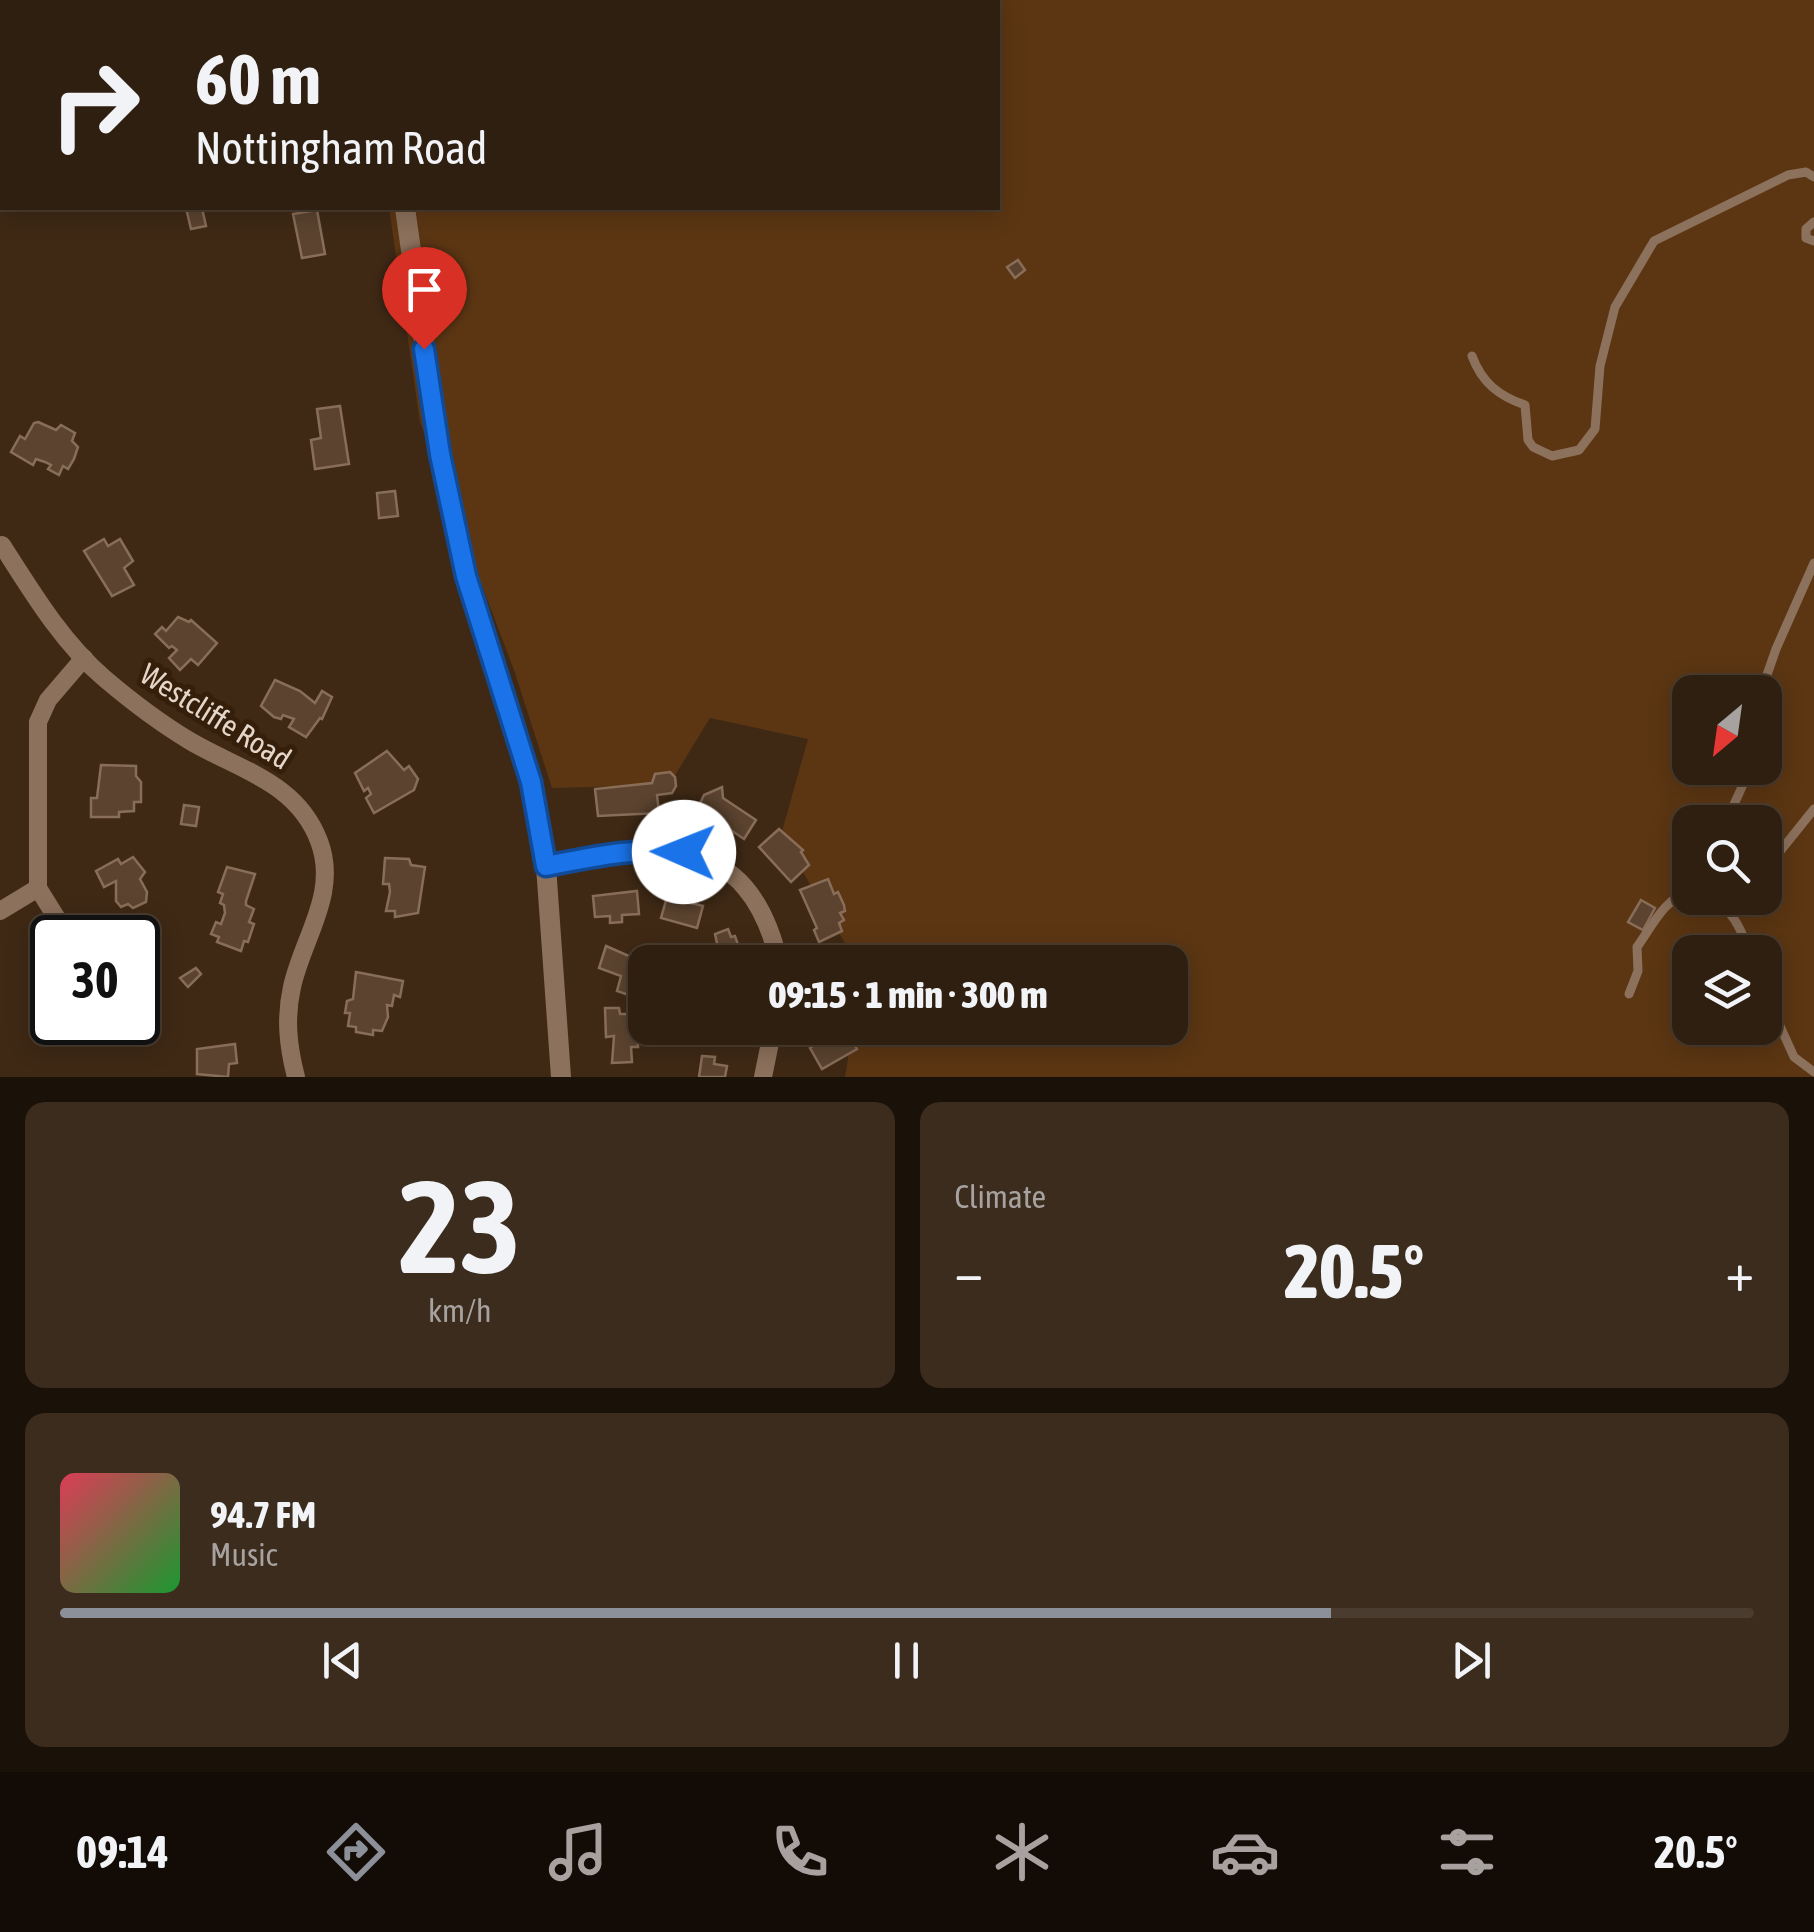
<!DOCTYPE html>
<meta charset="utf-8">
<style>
body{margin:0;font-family:"Asap Condensed",sans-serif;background:#3b2c1e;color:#f1f3f6;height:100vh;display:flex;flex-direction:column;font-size:38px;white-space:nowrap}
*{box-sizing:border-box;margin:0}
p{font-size:32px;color:#a7a29f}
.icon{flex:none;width:55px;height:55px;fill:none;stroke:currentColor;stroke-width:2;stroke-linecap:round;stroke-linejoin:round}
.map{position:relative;height:1077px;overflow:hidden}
.details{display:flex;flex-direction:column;gap:25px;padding:25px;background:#1a1109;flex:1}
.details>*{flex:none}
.guide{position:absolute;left:0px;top:0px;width:1000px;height:210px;box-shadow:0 5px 25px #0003,0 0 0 2px #4a3d30;background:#2f1f10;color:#f1f3f6;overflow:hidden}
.needle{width:65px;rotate:209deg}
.tools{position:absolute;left:1672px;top:675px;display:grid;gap:20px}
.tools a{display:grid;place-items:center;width:110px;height:110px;border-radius:20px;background:#2f1f10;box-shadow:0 5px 25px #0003,0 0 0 2px #4a3d30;font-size:50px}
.speed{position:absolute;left:30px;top:915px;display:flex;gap:20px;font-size:50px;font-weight:700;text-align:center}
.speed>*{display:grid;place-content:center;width:130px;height:130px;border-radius:50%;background:#2f1f10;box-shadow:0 5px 25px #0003,0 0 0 2px #4a3d30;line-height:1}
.speed .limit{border:5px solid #111;border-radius:15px;background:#fff;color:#111}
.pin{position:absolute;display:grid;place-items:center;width:85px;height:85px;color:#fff;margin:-102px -42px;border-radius:50% 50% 50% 0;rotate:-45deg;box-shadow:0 0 10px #0007}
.pin .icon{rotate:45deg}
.me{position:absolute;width:110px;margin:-55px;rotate:271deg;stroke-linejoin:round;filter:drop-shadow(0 0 8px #0008)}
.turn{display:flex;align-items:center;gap:35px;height:210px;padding:0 30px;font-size:45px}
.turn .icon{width:130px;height:130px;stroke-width:2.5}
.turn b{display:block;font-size:70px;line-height:85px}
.big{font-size:75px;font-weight:800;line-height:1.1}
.details .widget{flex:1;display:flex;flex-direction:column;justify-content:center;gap:15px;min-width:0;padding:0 35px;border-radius:20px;background:#3b2c1e}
.details .dial{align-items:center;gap:0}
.dial b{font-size:130px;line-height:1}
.song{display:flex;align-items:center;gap:30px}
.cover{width:120px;height:120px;border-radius:15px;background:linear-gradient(135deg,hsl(350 70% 55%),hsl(130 70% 35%))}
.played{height:10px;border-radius:5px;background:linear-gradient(90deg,#8c9099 75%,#4a3d30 75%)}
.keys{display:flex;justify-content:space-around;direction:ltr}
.heat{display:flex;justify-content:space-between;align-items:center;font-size:55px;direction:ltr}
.details .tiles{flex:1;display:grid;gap:25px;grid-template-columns:1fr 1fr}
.widget:last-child{grid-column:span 2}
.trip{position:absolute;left:628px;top:945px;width:560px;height:100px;border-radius:20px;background:#2f1f10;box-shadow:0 5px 25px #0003,0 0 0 2px #4a3d30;font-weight:800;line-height:100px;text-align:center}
.tab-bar{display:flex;height:160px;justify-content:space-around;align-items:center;background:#130c06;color:#a7a29f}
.tab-bar .icon{width:70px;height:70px}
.tab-bar .active{color:#8c9099}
.tab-bar b{font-size:45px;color:#f1f3f6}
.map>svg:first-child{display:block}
.green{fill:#5c3613;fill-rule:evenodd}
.building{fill:#5b432f;stroke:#886d58;stroke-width:2.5}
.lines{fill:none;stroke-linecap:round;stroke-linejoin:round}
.service{stroke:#8c715c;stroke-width:9}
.minor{stroke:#8c715c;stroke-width:18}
.tertiary{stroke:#8c715c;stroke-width:20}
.route-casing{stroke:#114b97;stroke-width:25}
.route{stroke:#1a73e8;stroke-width:18}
.labels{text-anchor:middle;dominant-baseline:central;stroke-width:10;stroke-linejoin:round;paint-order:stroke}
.street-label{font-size:30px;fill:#e5d6ca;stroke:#351f0b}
</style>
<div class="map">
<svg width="1814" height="1077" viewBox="0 0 1814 1077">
<rect width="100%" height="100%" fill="#3f2915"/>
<path class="green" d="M360,0H1814V1077H845L853,1028H1170V962H856L781,835L808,739L710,718L669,785L552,788L514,670L420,422L389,208H998V2ZM1690,692H1765V768H1690ZM1690,822H1765V898H1690ZM1690,952H1765V1028H1690Z"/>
<g class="building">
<polygon points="186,208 202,208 206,226 191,229"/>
<polygon points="317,210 325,254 302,258 293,214"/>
<polygon points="1018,260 1025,270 1015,278 1007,267"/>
<polygon points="340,406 349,464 315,469 311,440 321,438 317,409"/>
<polygon points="38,422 56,430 61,425 75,433 72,441 78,447 74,459 68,469 63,466 59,475 48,469 51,465 45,462 36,459 33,465 11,452 20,436 25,439 34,423"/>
<polygon points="395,491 398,516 379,518 377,493"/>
<polygon points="104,539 108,546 120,539 133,561 124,568 134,585 112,596 84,551"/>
<polygon points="178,617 189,622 191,620 217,643 198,665 191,659 180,670 169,658 177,650 172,646 169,648 155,634 162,627 166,631"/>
<polygon points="275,680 300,691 315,703 322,691 332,697 322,719 320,718 306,737 289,727 294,719 283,715 281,719 274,717 261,706"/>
<polygon points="387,751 404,770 409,766 418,779 414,790 374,813 366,798 371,794 368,788 364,791 355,773"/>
<polygon points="101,765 136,766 136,776 141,782 141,802 134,802 134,811 119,812 119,817 91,817 91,798 97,798"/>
<polygon points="670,772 675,777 676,786 672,793 657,795 659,813 598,816 595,789 652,783 655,774"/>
<polygon points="722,787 723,798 756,820 744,839 716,820 696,812 704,795"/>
<polygon points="184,805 199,807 196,826 181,824"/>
<polygon points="779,829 803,850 801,852 809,865 791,882 759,847"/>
<polygon points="133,857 145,872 140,879 147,892 146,902 133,908 128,904 121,907 116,901 116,881 104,887 96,871 118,859 121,864"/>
<polygon points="385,858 409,859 411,865 425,867 418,913 395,917 395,911 386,911 390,892 389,884 383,884"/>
<polygon points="227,867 255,874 246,901 246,905 254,909 249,922 254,924 248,942 244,941 241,951 217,942 219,937 211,934 216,922 221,924 225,913 224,905 220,903 223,894 218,892"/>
<polygon points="828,879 834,894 838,892 844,905 845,911 840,913 844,920 839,923 842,931 819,942 814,930 817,928 800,890"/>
<polygon points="637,891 639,914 622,915 622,922 610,923 610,916 595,917 593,896"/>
<polygon points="667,897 703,906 697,928 661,918"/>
<polygon points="1641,900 1655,908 1643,930 1628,922"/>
<polygon points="728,929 731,937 735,936 744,962 721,962 715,934"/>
<polygon points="606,946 645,963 645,985 640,999 617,991 621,976 599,968"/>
<polygon points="840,951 855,952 856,962 825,962 825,959 840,959"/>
<polygon points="196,968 201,974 188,987 180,978"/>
<polygon points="356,972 403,981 400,997 394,995 392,1006 387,1005 388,1017 382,1031 373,1030 373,1035 356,1032 356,1027 348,1026 350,1013 345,1013 347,1001 353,999"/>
<polygon points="605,1008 619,1008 620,1014 636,1014 638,1047 631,1047 632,1062 612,1063 614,1036 606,1037"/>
<polygon points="703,1028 738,1028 735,1042 702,1034"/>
<polygon points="815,1028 845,1028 857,1049 822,1069 810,1048 821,1039"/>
<polygon points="235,1044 237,1063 229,1064 228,1077 197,1074 197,1049"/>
<polygon points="702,1056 715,1057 714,1064 727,1066 725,1077 699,1077"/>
</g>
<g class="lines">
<g class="service">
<polyline points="1814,222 1806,229 1806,238 1814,241"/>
<path d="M1472,356C1482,383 1499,396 1525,405L1528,440L1533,447L1552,456L1579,450L1595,429L1600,366L1615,307L1654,241L1788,175L1806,172L1814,177"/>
<polyline points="1761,692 1776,649 1814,563"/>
<polyline points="1726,822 1746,778 1748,768"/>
<polyline points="1765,870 1814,809"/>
<path d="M1711,898C1734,911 1740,928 1750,952"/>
<polyline points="1765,993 1794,1057 1814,1072"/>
<path d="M1629,994L1638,971L1637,947C1651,928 1665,897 1690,892"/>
</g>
<g class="minor">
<path d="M2,545C32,592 62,642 104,678C131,701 160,723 190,741C239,770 297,782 319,841C339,893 303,937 292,987C285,1018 288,1046 296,1077"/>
<path d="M546,866C654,845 747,826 779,962"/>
<polyline points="38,888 38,722 48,700 84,658"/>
<polyline points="0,911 38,888 56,917 58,938"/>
<polyline points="763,1077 773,1028"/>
</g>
<g class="tertiary">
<polyline points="377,0 377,2"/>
<polyline points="405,208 440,454 467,576 531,782 546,866 561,1077"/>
</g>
</g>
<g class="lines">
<defs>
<path id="route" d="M424,349L440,454L466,576L531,782L546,866C592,857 637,847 684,852"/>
</defs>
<use href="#route" class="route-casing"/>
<use href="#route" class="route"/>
</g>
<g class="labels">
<g class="street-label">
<text transform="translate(216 716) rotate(32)">Westcliffe Road</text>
</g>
</g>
</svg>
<div class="tools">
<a><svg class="needle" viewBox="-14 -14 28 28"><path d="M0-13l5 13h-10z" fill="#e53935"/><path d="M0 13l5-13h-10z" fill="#a7a29f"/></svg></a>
<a><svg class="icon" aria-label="search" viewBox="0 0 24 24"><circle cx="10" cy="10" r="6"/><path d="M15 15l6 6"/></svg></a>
<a><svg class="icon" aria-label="layers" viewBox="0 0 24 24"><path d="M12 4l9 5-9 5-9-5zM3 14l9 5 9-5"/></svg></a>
</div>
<div class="speed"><div class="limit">30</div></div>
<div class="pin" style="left:424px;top:349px;background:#d93025"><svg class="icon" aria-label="arrive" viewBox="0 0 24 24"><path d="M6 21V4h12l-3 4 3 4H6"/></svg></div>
<svg class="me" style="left:684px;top:852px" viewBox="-20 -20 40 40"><circle r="19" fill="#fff"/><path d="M0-13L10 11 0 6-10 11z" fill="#1a73e8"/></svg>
<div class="trip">09:15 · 1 min · 300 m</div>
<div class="guide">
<div class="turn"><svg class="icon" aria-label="right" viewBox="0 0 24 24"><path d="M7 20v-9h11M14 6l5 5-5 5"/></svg><div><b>60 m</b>Nottingham Road</div></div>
</div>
</div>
<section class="details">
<div class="tiles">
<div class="widget dial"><b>23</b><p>km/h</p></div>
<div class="widget"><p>Climate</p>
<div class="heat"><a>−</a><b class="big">20.5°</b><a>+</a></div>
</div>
<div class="widget">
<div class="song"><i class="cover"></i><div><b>94.7 FM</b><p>Music</p></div></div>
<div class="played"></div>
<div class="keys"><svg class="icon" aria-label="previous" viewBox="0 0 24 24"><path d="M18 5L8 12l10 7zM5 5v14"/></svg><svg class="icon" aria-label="pause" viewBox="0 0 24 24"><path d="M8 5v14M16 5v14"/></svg><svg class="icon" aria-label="next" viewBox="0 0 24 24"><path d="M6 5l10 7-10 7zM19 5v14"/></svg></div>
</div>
</div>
</section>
<nav class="tab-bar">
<b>09:14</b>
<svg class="icon active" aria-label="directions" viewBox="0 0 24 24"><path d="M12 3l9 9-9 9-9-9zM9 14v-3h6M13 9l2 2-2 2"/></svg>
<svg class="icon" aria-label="music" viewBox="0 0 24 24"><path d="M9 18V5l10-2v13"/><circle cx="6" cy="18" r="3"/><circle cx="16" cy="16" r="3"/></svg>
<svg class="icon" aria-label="phone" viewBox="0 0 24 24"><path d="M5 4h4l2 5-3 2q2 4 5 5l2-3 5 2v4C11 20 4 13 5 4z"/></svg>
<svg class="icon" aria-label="climate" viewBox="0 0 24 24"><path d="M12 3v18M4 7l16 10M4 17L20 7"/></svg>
<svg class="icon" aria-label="car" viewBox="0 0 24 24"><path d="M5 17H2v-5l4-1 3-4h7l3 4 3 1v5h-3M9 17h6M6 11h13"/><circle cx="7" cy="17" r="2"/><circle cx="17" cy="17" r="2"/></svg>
<svg class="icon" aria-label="filters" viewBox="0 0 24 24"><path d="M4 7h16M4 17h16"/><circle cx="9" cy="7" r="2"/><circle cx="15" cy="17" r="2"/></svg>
<b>20.5°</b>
</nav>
